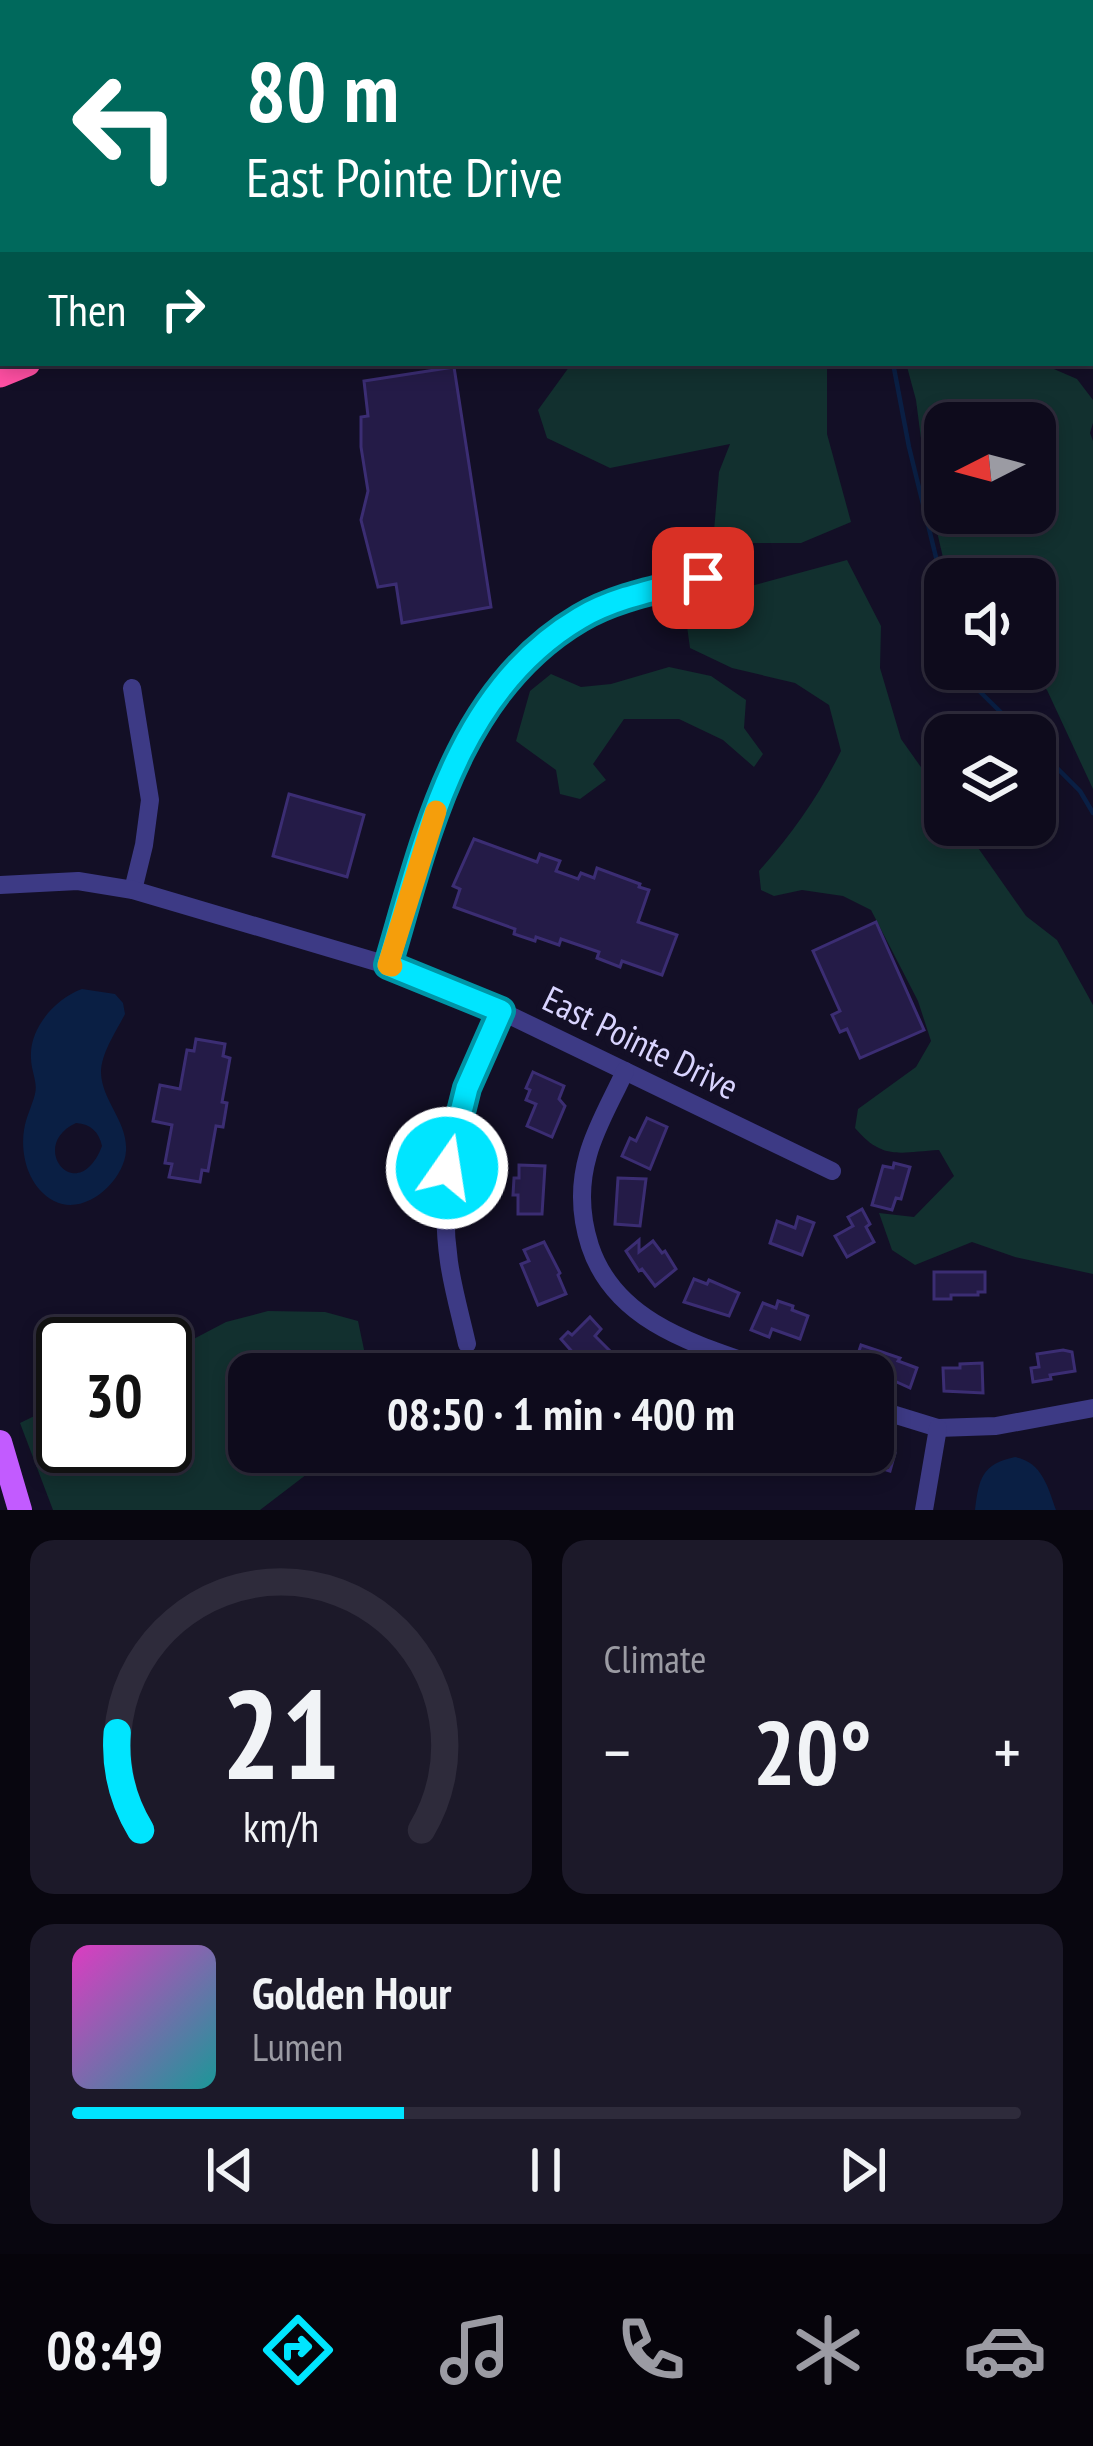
<!DOCTYPE html>
<meta charset="utf-8">
<style>
body{margin:0;font-family:"PT Sans Narrow",sans-serif;background:#1c1929;color:#f1f3f6;height:100vh;display:flex;flex-direction:column;font-size:45px;white-space:nowrap}
*{box-sizing:border-box;margin:0}
p{font-size:39px;color:#9b9ba3}
.icon{flex:none;width:66px;height:66px;fill:none;stroke:currentColor;stroke-width:2;stroke-linecap:round;stroke-linejoin:round}
.map{position:relative;height:1510px;overflow:hidden}
.side{display:flex;flex-direction:column;gap:30px;padding:30px;background:#08060f;flex:1}
.side>*{flex:none}
.banner{position:absolute;left:0px;top:0px;width:1095px;height:366px;box-shadow:0 6px 18px #0003,0 0 0 3px #2e2b3b;background:#00695c;color:#fff;overflow:hidden}
.needle{width:78px;rotate:264deg}
.tools{position:absolute;left:924px;top:402px;display:grid;gap:24px}
.tools a{display:grid;place-items:center;width:132px;height:132px;border-radius:24px;background:#0e0b1c;box-shadow:0 6px 18px #0003,0 0 0 3px #2e2b3b;font-size:60px}
.speed{position:absolute;left:36px;top:1317px;display:flex;gap:24px;font-size:60px;font-weight:700;text-align:center}
.speed>*{display:grid;place-content:center;width:156px;height:156px;border-radius:50%;background:#0e0b1c;box-shadow:0 6px 18px #0003,0 0 0 3px #2e2b3b;line-height:1}
.speed .limit{border:6px solid #111;border-radius:18px;background:#fff;color:#111}
.pin{position:absolute;display:grid;place-items:center;width:102px;height:102px;color:#fff;margin:-51px;border-radius:24px;box-shadow:0 6px 18px #0006}
.me{position:absolute;width:132px;margin:-66px;rotate:13deg;stroke-linejoin:round;filter:drop-shadow(0 0 9px #0008)}
.turn{display:flex;align-items:center;gap:42px;height:252px;padding:0 48px;font-size:54px}
.turn .icon{width:156px;height:156px;stroke-width:2.5}
.turn b{display:block;font-size:84px;line-height:102px}
.then{display:flex;align-items:center;height:114px;padding:0 48px;background:#0003;gap:24px;font-size:45px}
.big{font-size:90px;font-weight:600;line-height:1.1}
.side .widget{flex:1;display:flex;flex-direction:column;justify-content:center;gap:18px;min-width:0;padding:0 42px;border-radius:24px;background:#1c1929}
.side .dial{align-items:center;gap:0}
.dial svg{height:312px;overflow:visible;fill:none;stroke:#2e2b3b;stroke-width:7;stroke-linecap:round;text-anchor:middle}
.dial text{fill:#f1f3f6;stroke:none}
.song{display:flex;align-items:center;gap:36px}
.cover{width:144px;height:144px;border-radius:18px;background:linear-gradient(135deg,hsl(310 70% 55%),hsl(180 70% 35%))}
.played{height:12px;border-radius:6px;background:linear-gradient(90deg,#00e5ff 35%,#2e2b3b 35%)}
.keys{display:flex;justify-content:space-around;direction:ltr}
.heat{display:flex;justify-content:space-between;align-items:center;font-size:66px;direction:ltr}
.side .tiles{flex:1;display:grid;gap:30px;grid-template-columns:1fr 1fr}
.widget:last-child{grid-column:span 2}
.trip{position:absolute;left:228px;top:1353px;width:666px;height:120px;border-radius:24px;background:#0e0b1c;box-shadow:0 6px 18px #0003,0 0 0 3px #2e2b3b;font-weight:600;line-height:120px;text-align:center}
.tab-bar{display:flex;height:192px;justify-content:space-around;align-items:center;background:#06040b;color:#9b9ba3}
.tab-bar .icon{width:84px;height:84px}
.tab-bar .current{color:#00e5ff}
.tab-bar b{font-size:54px;color:#f1f3f6}
.map>svg:first-child{display:block}
.green{fill:#12302f;fill-rule:evenodd}
.water{fill:#0a1f44;fill-rule:evenodd}
.lines{fill:none;stroke-linecap:round;stroke-linejoin:round}
.stream{stroke:#0a1f44;stroke-width:4.5}
.building{fill:#241b47;stroke:#3b2d73;stroke-width:3}
.minor{stroke:#3d3a85;stroke-width:18}
.major{stroke:#c25bff;stroke-width:24}
.highway{stroke:#ff4fa3;stroke-width:27}
.route-casing{stroke:#0095a6;stroke-width:30}
.route{stroke:#00e5ff;stroke-width:21}
.slow{stroke:#f59e0b;stroke-width:21}
.labels{text-anchor:middle;dominant-baseline:central;stroke-width:12;stroke-linejoin:round;paint-order:stroke}
.street-label{font-size:36px;fill:#d9d4ff;stroke:#130f26}
</style>
<div class="map">
<svg width="1093" height="1510" viewBox="0 0 1093 1510">
<rect width="100%" height="100%" fill="#130f26"/>
<g class="green">
<polygon points="399,0 689,0 697,3 409,3"/>
<polygon points="572,363 827,363 827,434 851,522 801,543 713,543 719,472 730,444 610,468 547,438 538,410"/>
<path d="M906,363H1040L1077,379L1093,400V423L1090,433L1093,441V789L1047,690L1023,669H1035V579H948L928,493L916,400ZM1035,423V513H945V423Z"/>
<path d="M847,560L881,626L880,668L901,739L945,801V825H962L1026,916L1057,940L1093,1005V1274L1015,1257L972,1242L915,1265L892,1250L879,1213L914,1217L954,1176L939,1150C900,1152 883,1161 855,1128L858,1109L916,1067L931,1041L918,1001L871,910L843,896L802,890L774,896L761,890L759,871C792,834 819,796 841,751L829,705L795,683L732,668L690,648L686,619L725,593Z"/>
<polygon points="669,667 711,676 746,700 744,728 763,754 754,767 723,740 679,719 624,719 593,764 606,780 580,799 560,794 556,770 516,741 530,691 551,674 581,687 611,684"/>
<polygon points="268,1311 325,1312 358,1321 367,1364 379,1369 381,1374 249,1374 249,1452 372,1452 369,1459 328,1458 260,1510 53,1510 20,1423 63,1402 63,1446 165,1446 165,1354 226,1322"/>
</g>
<g class="water">
<path d="M82,989L115,994L123,1003L125,1014C116,1032 101,1053 101,1073C102,1101 128,1122 126,1151C124,1181 85,1217 54,1201C29,1188 20,1156 24,1130C26,1117 32,1106 35,1094C38,1082 31,1071 31,1058C29,1028 56,998 82,989ZM76,1123C91,1124 99,1132 102,1146C78,1209 26,1146 76,1123Z"/>
<path d="M1015,1457C1042,1462 1048,1487 1056,1510H975C979,1478 982,1464 1015,1457Z"/>
</g>
<g class="lines">
<g class="stream">
<polyline points="804,0 810,3"/>
<polyline points="893,363 909,447 945,594"/>
<polyline points="964,669 966,678 1024,735"/>
<polyline points="1035,746 1080,791 1093,813"/>
</g>
</g>
<g class="building">
<polygon points="454,367 491,607 402,623 396,584 378,587 361,520 368,491 361,447 361,417 368,416 364,381"/>
<polygon points="289,794 364,815 347,877 273,856"/>
<polygon points="474,839 537,862 540,854 560,861 556,871 578,879 581,873 594,878 597,868 640,884 639,887 649,890 638,922 677,935 662,975 622,961 620,967 597,958 599,952 561,939 559,945 536,937 535,941 514,934 515,929 454,907 460,889 453,886"/>
<polygon points="876,922 924,1030 860,1058 847,1029 840,1032 832,1015 840,1011 813,951"/>
<polygon points="196,1039 225,1044 223,1056 230,1058 222,1102 227,1103 223,1127 216,1126 208,1171 202,1170 200,1182 169,1177 172,1164 165,1163 172,1125 153,1121 160,1085 180,1089 187,1050 194,1051"/>
<polygon points="533,1072 564,1086 559,1099 565,1106 552,1137 527,1126 536,1104 526,1100 530,1090 526,1088"/>
<polygon points="647,1118 667,1127 650,1169 622,1156 630,1138 636,1141"/>
<polygon points="894,1163 910,1167 901,1199 896,1198 892,1210 872,1205 883,1166 893,1168"/>
<polygon points="519,1165 545,1166 542,1214 518,1214 518,1195 513,1195 514,1178 519,1178"/>
<polygon points="618,1178 646,1179 640,1226 615,1224"/>
<polygon points="862,1209 870,1224 866,1227 874,1242 847,1257 835,1236 853,1226 848,1217"/>
<polygon points="798,1217 814,1223 802,1255 770,1243 777,1221 795,1228"/>
<polygon points="639,1240 639,1252 653,1241 662,1253 665,1251 676,1269 655,1286 642,1269 639,1271 626,1251"/>
<polygon points="544,1242 560,1273 558,1275 566,1294 538,1305 521,1264 529,1261 524,1250"/>
<polygon points="934,1272 985,1272 985,1292 978,1292 978,1295 951,1295 951,1299 934,1299"/>
<polygon points="694,1279 707,1284 709,1280 739,1293 729,1316 684,1302"/>
<polygon points="778,1301 793,1306 792,1310 808,1316 800,1339 772,1329 769,1337 751,1330 763,1303 776,1308"/>
<polygon points="590,1317 601,1329 595,1336 611,1352 590,1372 561,1339 568,1332 572,1335"/>
<polygon points="861,1345 900,1358 898,1361 917,1368 910,1388 855,1363"/>
<polygon points="1063,1350 1072,1352 1075,1371 1050,1375 1051,1379 1033,1382 1031,1368 1039,1367 1037,1354"/>
<polygon points="982,1363 983,1393 944,1391 943,1368 960,1368 960,1364"/>
<polygon points="873,1447 895,1453 890,1471 877,1467 876,1472 865,1469 861,1462 838,1455 838,1452 873,1452"/>
</g>
<g class="lines">
<g class="minor">
<polyline points="132,688 150,800 144,845 133,890"/>
<polyline points="0,885 78,881 133,890 387,965 501,1011 832,1171"/>
<path d="M387,965C427,836 455,692 580,618C617,596 662,589 703,578"/>
<path d="M625,1071C613,1098 596,1126 588,1155C579,1186 580,1215 590,1246C617,1328 707,1347 781,1374"/>
<path d="M467,1344C461,1317 453,1290 449,1262C435,1165 463,1097 501,1011"/>
<polyline points="873,1408 938,1428 996,1426 1093,1408"/>
<polyline points="924,1510 938,1428"/>
</g>
<polyline class="major" points="0,1442 20,1510"/>
<g class="highway">
<polyline points="1092,62 1093,62"/>
<polyline points="1092,119 1093,119"/>
<polyline points="0,125 3,126"/>
<polyline points="0,236 3,235"/>
<polyline points="0,290 3,289"/>
<polyline points="0,374 27,363"/>
</g>
</g>
<g class="lines">
<defs>
<path id="route" d="M447,1168L467,1088L501,1011L388,965C426,837 456,691 580,618C617,596 662,589 703,578"/>
</defs>
<use href="#route" class="route-casing"/>
<use href="#route" class="route"/>
<polyline class="slow" points="392,966 388,965 436,811"/>
</g>
<g class="labels">
<g class="street-label">
<text transform="translate(641 1042) rotate(26)">East Pointe Drive</text>
</g>
</g>
</svg>
<div class="tools">
<a><svg class="needle" viewBox="-14 -14 28 28"><path d="M0-13l5 13h-10z" fill="#e53935"/><path d="M0 13l5-13h-10z" fill="#9b9ba3"/></svg></a>
<a><svg class="icon" aria-label="sound" viewBox="0 0 24 24"><path d="M4 9h4l5-4v14l-5-4H4zM17 9q2 3 0 6"/></svg></a>
<a><svg class="icon" aria-label="layers" viewBox="0 0 24 24"><path d="M12 4l9 5-9 5-9-5zM3 14l9 5 9-5"/></svg></a>
</div>
<div class="speed"><div class="limit">30</div></div>
<div class="pin" style="left:703px;top:578px;background:#d93025"><svg class="icon" aria-label="arrive" viewBox="0 0 24 24"><path d="M6 21V4h12l-3 4 3 4H6"/></svg></div>
<svg class="me" style="left:447px;top:1168px" viewBox="-20 -20 40 40"><circle r="17" fill="#00e5ff" stroke="#fff" stroke-width="3"/><path d="M0-11L8 9 0 5-8 9z" fill="#fff"/></svg>
<div class="trip">08:50 · 1 min · 400 m</div>
<div class="banner">
<div class="turn"><svg class="icon" aria-label="left" viewBox="0 0 24 24"><path d="M17 20v-9H6M10 6l-5 5 5 5"/></svg><div><b>80 m</b>East Pointe Drive</div></div>
<div class="then">Then<svg class="icon" aria-label="right" viewBox="0 0 24 24"><path d="M7 20v-9h11M14 6l5 5-5 5"/></svg></div>
</div>
</div>
<section class="side">
<div class="tiles">
<div class="widget dial"><svg viewBox="0 0 100 80">
<path d="M14 69A42 42 0 1 1 86 69"/>
<path d="M14 69A42 42 0 0 1 8 44" stroke="#00e5ff"/>
<text x="50" y="56" font-size="32" font-weight="700">21</text>
<text x="50" y="72" font-size="11">km/h</text>
</svg></div>
<div class="widget"><p>Climate</p>
<div class="heat"><a>−</a><b class="big">20°</b><a>+</a></div>
</div>
<div class="widget">
<div class="song"><i class="cover"></i><div><b>Golden Hour</b><p>Lumen</p></div></div>
<div class="played"></div>
<div class="keys"><svg class="icon" aria-label="previous" viewBox="0 0 24 24"><path d="M18 5L8 12l10 7zM5 5v14"/></svg><svg class="icon" aria-label="pause" viewBox="0 0 24 24"><path d="M8 5v14M16 5v14"/></svg><svg class="icon" aria-label="next" viewBox="0 0 24 24"><path d="M6 5l10 7-10 7zM19 5v14"/></svg></div>
</div>
</div>
</section>
<nav class="tab-bar">
<b>08:49</b>
<svg class="icon current" aria-label="directions" viewBox="0 0 24 24"><path d="M12 3l9 9-9 9-9-9zM9 14v-3h6M13 9l2 2-2 2"/></svg>
<svg class="icon" aria-label="music" viewBox="0 0 24 24"><path d="M9 18V5l10-2v13"/><circle cx="6" cy="18" r="3"/><circle cx="16" cy="16" r="3"/></svg>
<svg class="icon" aria-label="phone" viewBox="0 0 24 24"><path d="M5 4h4l2 5-3 2q2 4 5 5l2-3 5 2v4C11 20 4 13 5 4z"/></svg>
<svg class="icon" aria-label="climate" viewBox="0 0 24 24"><path d="M12 3v18M4 7l16 10M4 17L20 7"/></svg>
<svg class="icon" aria-label="car" viewBox="0 0 24 24"><path d="M5 17H2v-5l4-1 3-4h7l3 4 3 1v5h-3M9 17h6M6 11h13"/><circle cx="7" cy="17" r="2"/><circle cx="17" cy="17" r="2"/></svg>
</nav>
